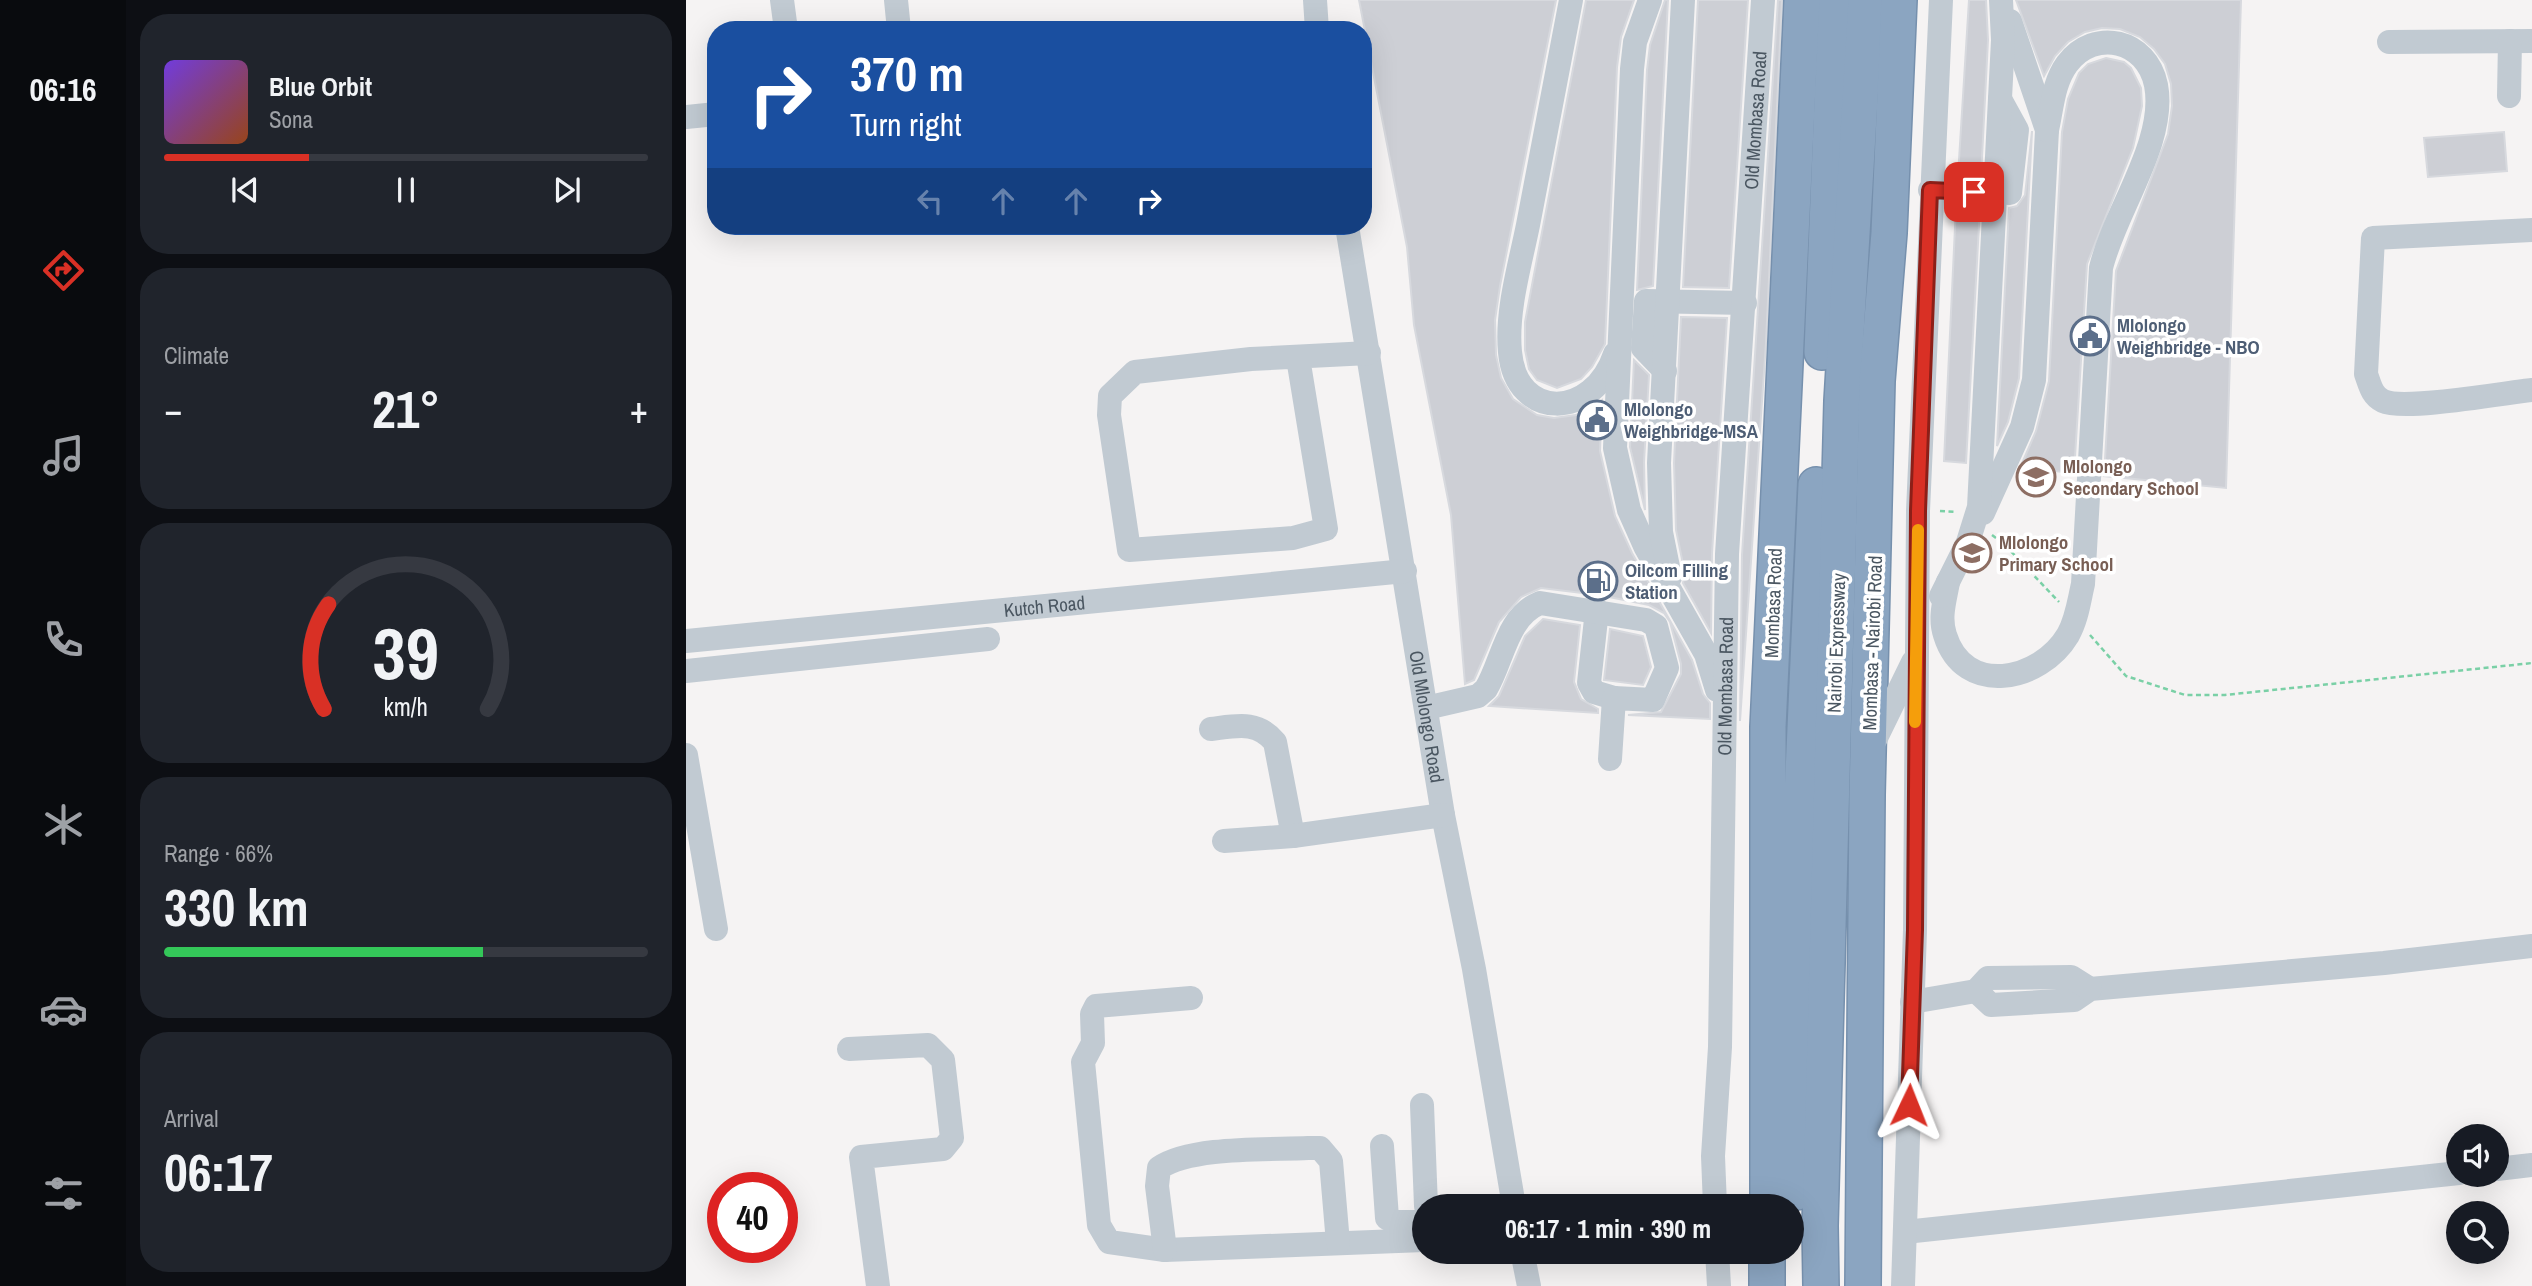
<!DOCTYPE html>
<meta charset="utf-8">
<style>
body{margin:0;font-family:"Archivo Narrow",sans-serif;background:#20242c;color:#f1f3f6;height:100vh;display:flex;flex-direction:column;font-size:26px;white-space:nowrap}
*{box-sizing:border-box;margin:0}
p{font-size:23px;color:#9ea1a6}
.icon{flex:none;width:38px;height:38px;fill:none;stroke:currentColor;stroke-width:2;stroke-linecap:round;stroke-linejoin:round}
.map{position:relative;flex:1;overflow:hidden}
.side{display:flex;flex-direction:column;gap:14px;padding:14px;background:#0d0f14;width:560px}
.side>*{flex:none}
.hud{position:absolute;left:21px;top:21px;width:665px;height:214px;border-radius:28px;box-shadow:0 7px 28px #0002;background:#1a4fa0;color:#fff;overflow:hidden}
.tools{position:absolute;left:1760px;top:1124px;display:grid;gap:14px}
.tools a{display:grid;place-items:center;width:63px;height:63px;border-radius:50%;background:#171b24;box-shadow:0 7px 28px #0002;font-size:35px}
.speed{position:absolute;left:21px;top:1172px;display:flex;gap:14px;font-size:35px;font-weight:700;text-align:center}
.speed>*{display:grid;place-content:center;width:91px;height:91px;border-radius:50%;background:#171b24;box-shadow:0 7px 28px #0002;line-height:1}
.speed .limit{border:10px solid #d22;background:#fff;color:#111}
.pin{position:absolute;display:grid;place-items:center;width:60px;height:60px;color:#fff;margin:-30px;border-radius:14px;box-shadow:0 4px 10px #0006}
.me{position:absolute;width:77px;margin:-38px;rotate:2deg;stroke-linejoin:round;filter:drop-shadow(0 0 5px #0008)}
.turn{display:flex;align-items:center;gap:24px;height:147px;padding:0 28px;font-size:32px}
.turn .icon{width:91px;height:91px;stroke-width:2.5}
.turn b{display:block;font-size:49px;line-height:60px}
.lanes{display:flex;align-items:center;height:66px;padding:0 28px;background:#0003;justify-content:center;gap:35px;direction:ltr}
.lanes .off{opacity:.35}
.big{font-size:52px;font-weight:700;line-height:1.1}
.side .widget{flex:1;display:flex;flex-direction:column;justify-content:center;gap:10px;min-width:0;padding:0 24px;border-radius:28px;background:#20242c}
.side .dial{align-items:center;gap:0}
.dial svg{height:182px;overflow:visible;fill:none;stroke:#363941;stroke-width:7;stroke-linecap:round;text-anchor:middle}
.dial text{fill:#f1f3f6;stroke:none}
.song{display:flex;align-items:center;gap:21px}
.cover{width:84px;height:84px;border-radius:10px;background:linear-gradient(135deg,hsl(260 70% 55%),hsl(20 70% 35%))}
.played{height:7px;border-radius:4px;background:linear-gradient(90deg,#d93025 30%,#363941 30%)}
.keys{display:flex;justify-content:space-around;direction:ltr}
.heat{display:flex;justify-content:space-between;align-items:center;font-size:38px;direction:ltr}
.charge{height:10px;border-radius:5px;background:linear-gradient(90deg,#34c759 66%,#363941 0)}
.trip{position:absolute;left:726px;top:1194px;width:392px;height:70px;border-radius:35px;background:#171b24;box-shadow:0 7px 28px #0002;font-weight:700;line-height:70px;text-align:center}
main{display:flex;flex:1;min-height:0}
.tabs{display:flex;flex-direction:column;width:126px;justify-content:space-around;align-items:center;background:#090b0e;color:#9ea1a6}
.tabs .icon{width:49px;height:49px}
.tabs .selected{color:#d93025}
.tabs b{font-size:32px;color:#f1f3f6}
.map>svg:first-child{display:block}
.building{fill:#cdcfd5;stroke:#d7d9de;stroke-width:2}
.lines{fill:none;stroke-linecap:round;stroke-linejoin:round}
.highway-casing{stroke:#7690ad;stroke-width:38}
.path{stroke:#7ad0a6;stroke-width:2.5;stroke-dasharray:5 3.5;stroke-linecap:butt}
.minor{stroke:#c1cad2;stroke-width:24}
.highway{stroke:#8ba5c1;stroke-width:35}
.route-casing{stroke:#8d1f18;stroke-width:18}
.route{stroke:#d93025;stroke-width:12}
.slow{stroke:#f59e0b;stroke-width:12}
.labels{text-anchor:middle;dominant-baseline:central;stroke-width:7;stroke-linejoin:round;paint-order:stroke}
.street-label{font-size:19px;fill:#4a5661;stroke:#fff}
.service-label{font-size:19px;font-weight:bold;fill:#4e5e75;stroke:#fff;text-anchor:start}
.education-label{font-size:19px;font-weight:bold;fill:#785e54;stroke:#fff;text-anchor:start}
</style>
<main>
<nav class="tabs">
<b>06:16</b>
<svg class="icon selected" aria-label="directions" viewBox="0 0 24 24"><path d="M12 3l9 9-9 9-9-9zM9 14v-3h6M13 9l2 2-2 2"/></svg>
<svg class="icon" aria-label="music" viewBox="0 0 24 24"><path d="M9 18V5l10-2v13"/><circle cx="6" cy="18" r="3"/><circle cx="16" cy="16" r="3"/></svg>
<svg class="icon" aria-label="phone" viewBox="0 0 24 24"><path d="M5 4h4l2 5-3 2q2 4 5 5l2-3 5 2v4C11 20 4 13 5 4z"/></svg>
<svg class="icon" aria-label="climate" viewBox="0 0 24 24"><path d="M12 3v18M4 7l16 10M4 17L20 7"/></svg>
<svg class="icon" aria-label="car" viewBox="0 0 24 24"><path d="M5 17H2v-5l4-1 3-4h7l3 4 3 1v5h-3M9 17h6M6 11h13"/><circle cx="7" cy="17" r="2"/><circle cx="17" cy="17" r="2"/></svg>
<svg class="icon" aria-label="filters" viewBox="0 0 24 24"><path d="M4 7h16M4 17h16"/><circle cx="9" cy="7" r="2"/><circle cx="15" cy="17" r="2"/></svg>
</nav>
<section class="side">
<div class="widget">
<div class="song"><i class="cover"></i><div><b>Blue Orbit</b><p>Sona</p></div></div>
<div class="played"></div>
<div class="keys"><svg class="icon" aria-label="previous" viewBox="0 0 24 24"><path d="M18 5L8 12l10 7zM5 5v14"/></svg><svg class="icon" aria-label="pause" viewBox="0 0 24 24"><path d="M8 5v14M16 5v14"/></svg><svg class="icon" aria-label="next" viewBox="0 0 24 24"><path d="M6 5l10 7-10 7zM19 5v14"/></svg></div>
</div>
<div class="widget"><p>Climate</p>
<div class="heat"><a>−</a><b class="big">21°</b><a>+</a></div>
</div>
<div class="widget dial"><svg viewBox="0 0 100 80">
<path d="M14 69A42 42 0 1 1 86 69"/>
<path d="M14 69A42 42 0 0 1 16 23" stroke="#d93025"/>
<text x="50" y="56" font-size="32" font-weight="700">39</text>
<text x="50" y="72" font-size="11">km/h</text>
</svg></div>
<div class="widget"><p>Range · 66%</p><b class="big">330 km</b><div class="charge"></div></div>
<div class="widget"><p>Arrival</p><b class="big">06:17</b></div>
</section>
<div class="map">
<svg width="1846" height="1286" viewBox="0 0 1846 1286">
<rect width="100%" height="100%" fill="#f5f3f3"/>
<g class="building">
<polygon points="673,0 870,0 814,286 809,320 810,355 815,378 827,399 851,415 868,418 890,415 916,400 914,451 929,516 946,553 1006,660 1017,694 1024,703 1024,719 942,715 975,712 995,674 995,664 984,622 978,613 963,605 913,595 855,588 835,597 813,622 788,680 779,684 765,515 728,325 721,247"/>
<polygon points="900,0 948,0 935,37 931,67 919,344 906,367 895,379 871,388 851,380 843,369 839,350 839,322"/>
<polygon points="979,0 982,0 967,286 951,290 961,70 964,45"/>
<polygon points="1012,0 1062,0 1043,288 997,287"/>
<polygon points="1092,0 1096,0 1080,343 1054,721 1056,555"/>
<polygon points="1283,0 1300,0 1302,40 1295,177 1272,176"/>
<polygon points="1330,0 1555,0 1540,488 1418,476 1430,271 1482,134 1486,106 1485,84 1479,64 1468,49 1454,37 1434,29 1416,28 1399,32 1382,42 1369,56 1358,76"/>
<polygon points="1420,58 1438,62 1445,68 1455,88 1456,106 1447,148 1401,264 1388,473 1334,468 1350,431 1363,381 1376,132 1382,99 1393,73 1402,64"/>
<polygon points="1346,131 1346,132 1333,378 1322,422 1311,446 1323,208 1331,206 1339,195"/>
<polygon points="1818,132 1821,171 1742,177 1738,138"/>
<polygon points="1270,206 1294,207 1280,463 1258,461"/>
<polygon points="995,317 1041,318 1026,553 1025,633 997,583 999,574 990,530 988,463"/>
<polygon points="948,360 963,375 958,462 959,510 944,447"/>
<polygon points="857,619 894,625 888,682 895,699 912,709 912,713 803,706 813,696 839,636"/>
<polygon points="924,629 957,636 965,667 957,685 918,680"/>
</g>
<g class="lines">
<defs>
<g id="highway">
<polyline points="1136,352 1150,0"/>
<polyline points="1111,1192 1112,884 1130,485"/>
<polyline points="1082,1206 1082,727 1116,0"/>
<polyline points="1081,1286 1081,1251"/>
<polyline points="1135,1286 1134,1226 1156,401 1180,0"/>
<polyline points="1177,1286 1181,795 1191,381 1203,233 1213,0"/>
</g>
</defs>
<use href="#highway" class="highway-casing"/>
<g class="path">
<polyline points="1254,511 1271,512"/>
<polyline points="1306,535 1318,544 1373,602"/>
<polyline points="1404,635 1440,676 1499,695 1539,695 1846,663"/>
</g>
<g class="minor">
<polyline points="96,0 100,30"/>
<polyline points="210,0 213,30"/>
<polyline points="629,0 631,30"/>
<path d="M885,0C871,75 856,150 842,225C834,265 820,311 824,352C830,421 907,420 929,354"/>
<polyline points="964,0 949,42 946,69 929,448 943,510 959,546 1020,654 1031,690"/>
<polyline points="1703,42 1846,41"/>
<polyline points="1823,96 1824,41"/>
<polyline points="0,117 30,114"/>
<polyline points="1244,190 1324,193 1331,130 1314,99"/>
<path id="s1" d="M661,226L757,815L788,969L828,1206"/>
<path d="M1846,230L1687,238L1680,374C1684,385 1686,396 1697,401C1718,411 1818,393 1846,390"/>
<polyline points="612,358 640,529 607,538 443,550 423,415 424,396 449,372 565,359 683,353"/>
<polyline points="979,371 957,348 960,301 1059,303"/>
<polyline points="1297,513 1336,427 1348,380 1361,130 1324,21"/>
<polyline points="984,577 975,532 973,463 997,0"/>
<path d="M1262,582C1259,600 1253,617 1259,635C1278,697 1354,682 1382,635C1391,619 1393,601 1397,584L1415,268C1428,212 1481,142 1470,85C1461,40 1409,27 1381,64C1367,83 1366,108 1361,130"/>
<polyline points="1255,596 1282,542 1293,507 1317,40 1315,0"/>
<polyline points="911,610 903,683 908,692 928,698"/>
<path id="s2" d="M0,641L719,571"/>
<polyline points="0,671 302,639"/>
<path d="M740,708L792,696L800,689C817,661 820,617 854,603L960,620L970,626L981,668L967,700L928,698L924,759"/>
<path d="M525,729C550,726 571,720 589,742L607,836"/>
<polyline points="1188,742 1227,662"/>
<polyline points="0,755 30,929"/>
<polyline points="538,841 607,836 757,815"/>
<polyline points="1290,991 1305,1005 1388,1000 1404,989 1698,963 1846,946"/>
<polyline points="505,998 410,1006 406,1014 407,1043 397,1062 413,1225 423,1242 479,1250 738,1240"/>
<polyline points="1226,1002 1290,991 1302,978 1385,977 1404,989"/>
<polyline points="163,1049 242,1045 257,1060 266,1138 257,1149 175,1157 192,1286"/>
<polyline points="736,1105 740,1206"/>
<polyline points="696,1146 701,1218 708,1222 738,1222"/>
<polyline points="1811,1169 1846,1165"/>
<path id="s3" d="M1029,1206L1027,1156L1034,1047L1041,554L1077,0"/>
<polyline points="1219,1232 1773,1173"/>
<path d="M479,1250L471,1186L473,1168C505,1146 583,1150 622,1148H634L645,1161L652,1243"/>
<polyline points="836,1251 843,1286"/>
<polyline points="1031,1251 1033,1286"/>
<polyline points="1217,1286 1229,930 1232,511 1255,0"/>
</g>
<use href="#highway" class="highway"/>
</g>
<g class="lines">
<defs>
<polyline id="route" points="1223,1105 1229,930 1232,511 1244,190 1288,192"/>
</defs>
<use href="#route" class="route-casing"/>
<use href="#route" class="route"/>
<polyline class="slow" points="1229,722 1232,530"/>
</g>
<defs>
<symbol id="civic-ring" viewBox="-11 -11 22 22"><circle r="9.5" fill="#fff" stroke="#5c6f8a" stroke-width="1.5"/><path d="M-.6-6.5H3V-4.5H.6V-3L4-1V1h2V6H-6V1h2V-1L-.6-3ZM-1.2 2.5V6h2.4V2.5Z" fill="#5c6f8a"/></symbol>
<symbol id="school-ring" viewBox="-11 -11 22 22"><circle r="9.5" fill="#fff" stroke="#8d6e63" stroke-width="1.5"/><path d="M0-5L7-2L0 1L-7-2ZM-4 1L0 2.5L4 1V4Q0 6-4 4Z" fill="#8d6e63"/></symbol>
<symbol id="fuel-ring" viewBox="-11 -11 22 22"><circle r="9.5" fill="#fff" stroke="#5c6f8a" stroke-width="1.5"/><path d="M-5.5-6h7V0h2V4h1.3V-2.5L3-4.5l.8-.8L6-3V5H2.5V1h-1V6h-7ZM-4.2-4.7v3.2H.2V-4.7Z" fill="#5c6f8a"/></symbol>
</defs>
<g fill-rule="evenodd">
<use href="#civic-ring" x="1382" y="314" width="44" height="44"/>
<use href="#civic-ring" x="889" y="398" width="44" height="44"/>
<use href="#school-ring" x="1328" y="455" width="44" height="44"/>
<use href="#school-ring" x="1264" y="531" width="44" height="44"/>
<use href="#fuel-ring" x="890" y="559" width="44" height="44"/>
</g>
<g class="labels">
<g class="street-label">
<text stroke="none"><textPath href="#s3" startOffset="1087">Old Mombasa Road</textPath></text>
<text transform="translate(1087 603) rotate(-88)">Mombasa Road</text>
<text stroke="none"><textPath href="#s2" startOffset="360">Kutch Road</textPath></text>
<text transform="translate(1150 643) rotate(-88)">Nairobi Expressway</text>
<text transform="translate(1186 643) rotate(-88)">Mombasa - Nairobi Road</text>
<text stroke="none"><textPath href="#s3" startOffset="520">Old Mombasa Road</textPath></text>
<text stroke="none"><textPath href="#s1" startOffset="497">Old Mlolongo Road</textPath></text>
</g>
<g class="service-label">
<text x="1431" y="325">Mlolongo<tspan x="1431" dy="22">Weighbridge - NBO</tspan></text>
<text x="938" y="409">Mlolongo<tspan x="938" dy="22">Weighbridge-MSA</tspan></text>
<text x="939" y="570">Oilcom Filling<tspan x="939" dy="22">Station</tspan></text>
</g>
<g class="education-label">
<text x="1377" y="466">Mlolongo<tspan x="1377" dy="22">Secondary School</tspan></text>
<text x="1313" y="542">Mlolongo<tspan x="1313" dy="22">Primary School</tspan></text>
</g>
</g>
</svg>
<div class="tools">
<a><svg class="icon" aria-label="sound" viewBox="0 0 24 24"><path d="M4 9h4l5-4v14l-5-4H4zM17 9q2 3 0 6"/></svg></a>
<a><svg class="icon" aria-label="search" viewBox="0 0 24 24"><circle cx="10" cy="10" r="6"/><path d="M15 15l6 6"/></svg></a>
</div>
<div class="speed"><div class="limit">40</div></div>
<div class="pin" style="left:1288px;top:192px;background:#d93025"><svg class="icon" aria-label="arrive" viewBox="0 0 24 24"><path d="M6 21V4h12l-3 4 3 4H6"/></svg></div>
<svg class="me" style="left:1223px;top:1105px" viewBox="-20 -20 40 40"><path d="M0-17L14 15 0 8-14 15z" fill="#d93025" stroke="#fff" stroke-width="4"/></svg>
<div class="trip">06:17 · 1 min · 390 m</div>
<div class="hud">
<div class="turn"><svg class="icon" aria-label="right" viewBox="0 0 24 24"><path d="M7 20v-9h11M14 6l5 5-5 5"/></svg><div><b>370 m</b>Turn right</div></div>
<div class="lanes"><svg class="icon off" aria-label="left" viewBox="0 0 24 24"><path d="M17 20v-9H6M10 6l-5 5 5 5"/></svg><svg class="icon off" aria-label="ahead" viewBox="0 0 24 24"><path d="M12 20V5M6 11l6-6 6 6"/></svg><svg class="icon off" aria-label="ahead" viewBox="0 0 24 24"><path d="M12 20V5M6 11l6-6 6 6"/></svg><svg class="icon" aria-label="right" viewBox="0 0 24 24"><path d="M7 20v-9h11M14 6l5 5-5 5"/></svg></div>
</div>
</div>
</main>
